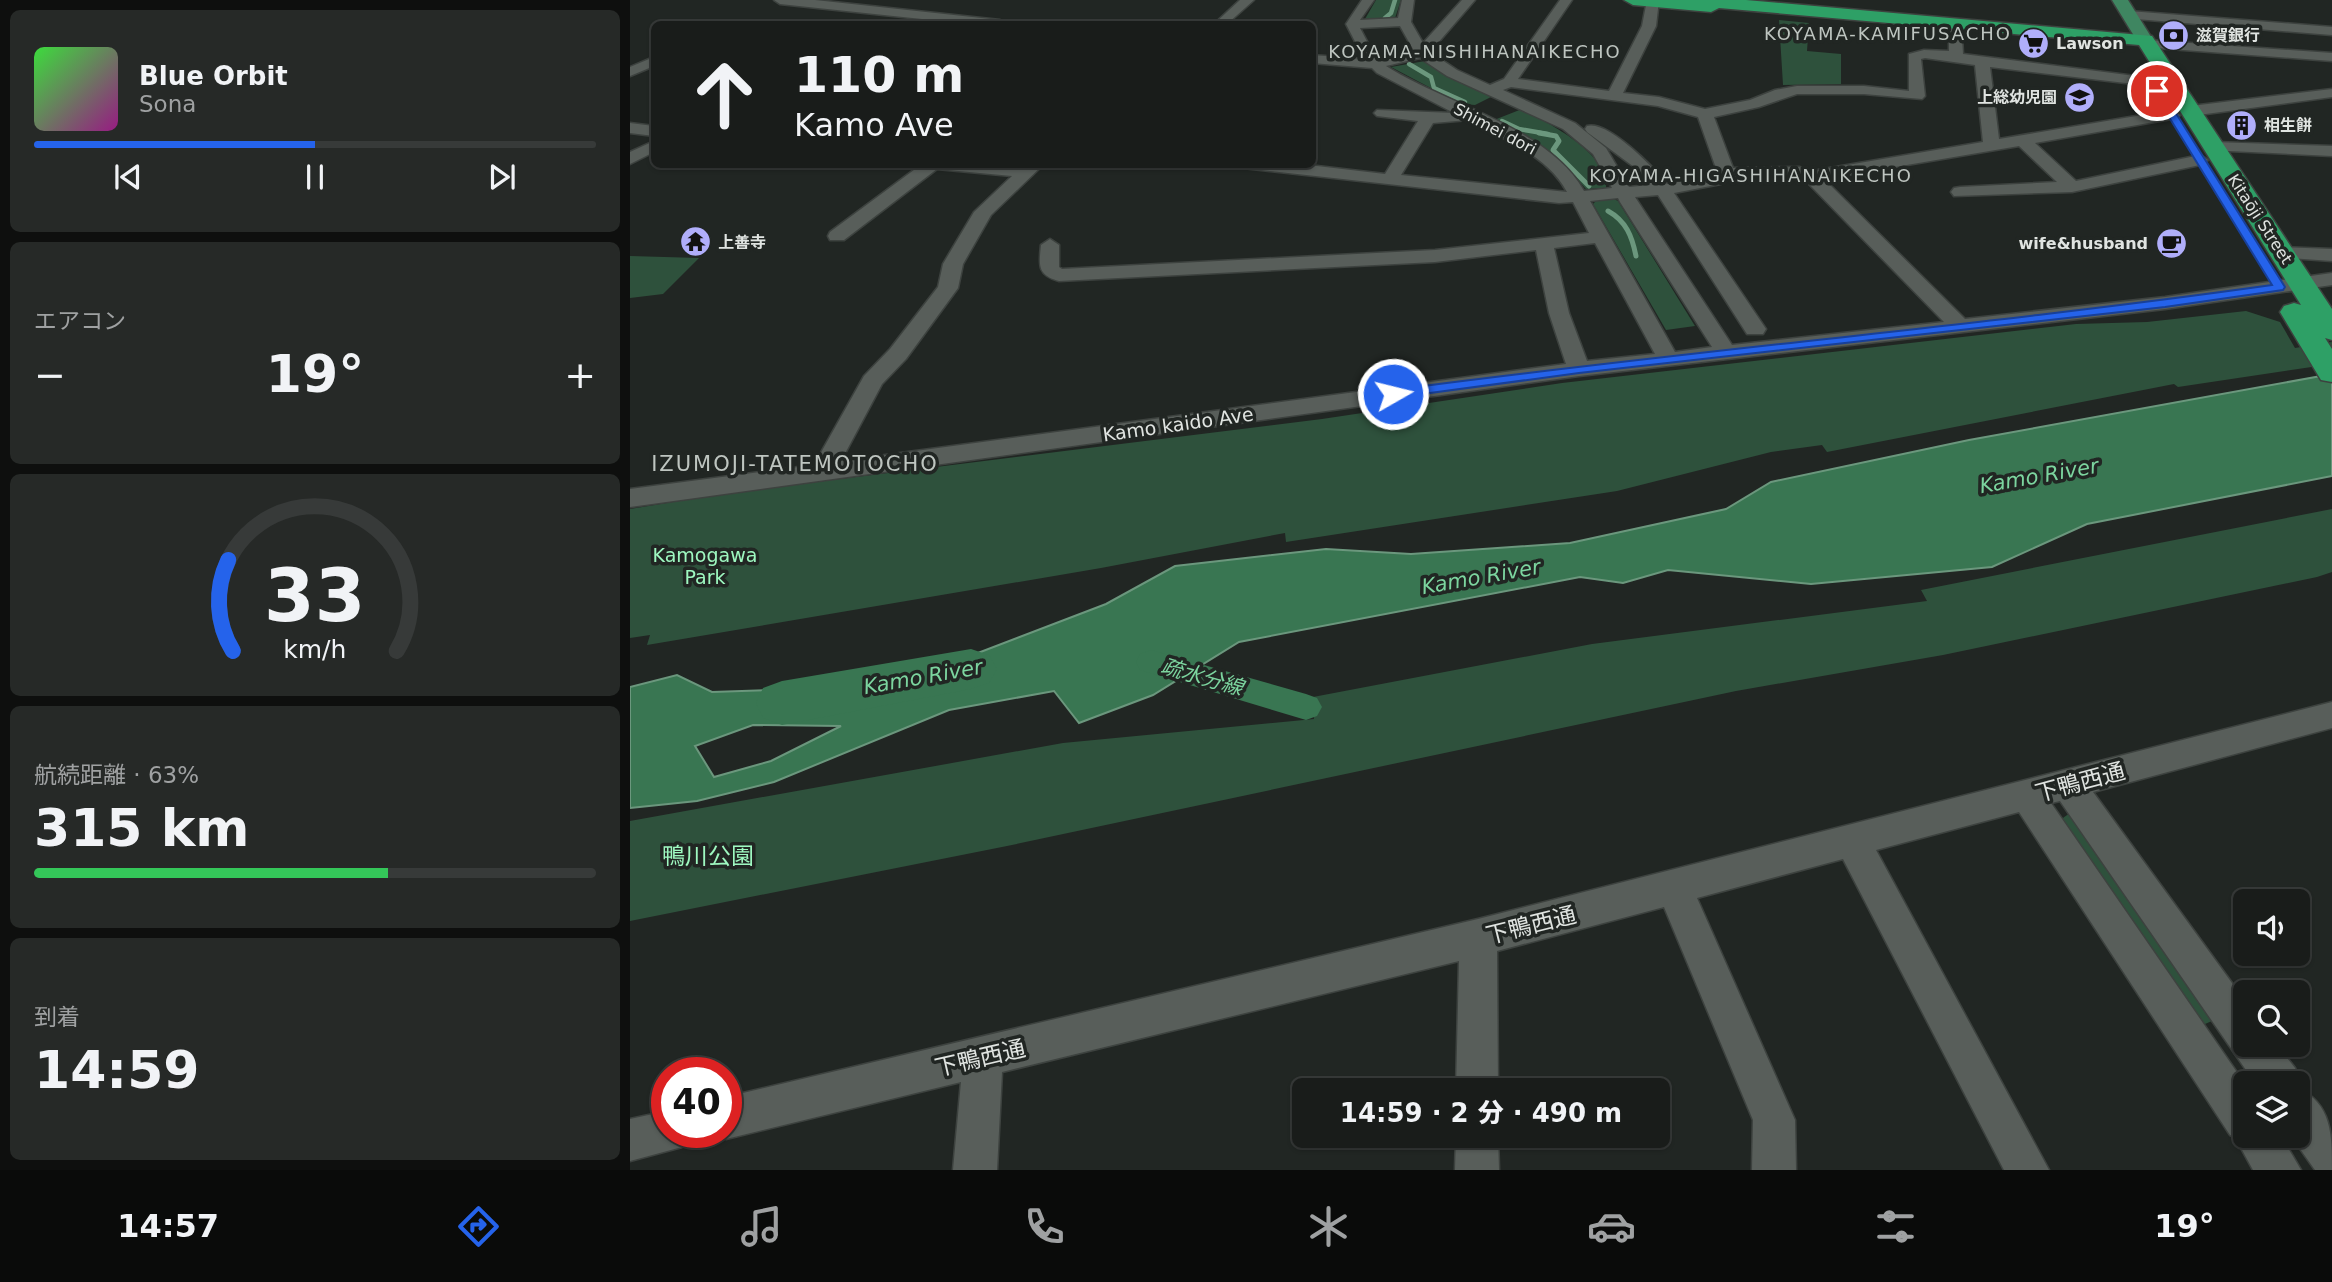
<!DOCTYPE html>
<html lang="ja">
<meta charset="utf-8">
<style>
body{margin:0;font-family:"DejaVu Sans","Noto Sans JP",sans-serif;background:#262927;color:#f1f3f6;height:100vh;display:flex;flex-direction:column;font-size:26px;white-space:nowrap}
*{box-sizing:border-box;margin:0}
p{font-size:23px;color:#9fa1a2}
.icon{flex:none;width:38px;height:38px;fill:none;stroke:currentColor;stroke-width:2;stroke-linecap:round;stroke-linejoin:round}
.map{position:relative;flex:1;overflow:hidden}
.drawer{display:flex;flex-direction:column;gap:10px;padding:10px;background:#0e0f0e;width:630px}
.drawer>*{flex:none}
.hud{position:absolute;left:21px;top:21px;width:665px;height:147px;border-radius:10px;box-shadow:0 2px 5px #0004,0 0 0 2px #373a39;background:#191c1a;color:#f1f3f6;overflow:hidden}
.controls{position:absolute;left:1603px;top:889px;display:grid;gap:14px}
.controls a{display:grid;place-items:center;width:77px;height:77px;border-radius:10px;background:#191c1a;box-shadow:0 2px 5px #0004,0 0 0 2px #373a39;font-size:35px}
.speed{position:absolute;left:21px;top:1057px;display:flex;gap:14px;font-size:35px;font-weight:700;text-align:center}
.speed>*{display:grid;place-content:center;width:91px;height:91px;border-radius:50%;background:#191c1a;box-shadow:0 2px 5px #0004,0 0 0 2px #373a39;line-height:1}
.speed .limit{border:10px solid #d22;background:#fff;color:#111}
.pin{position:absolute;display:grid;place-items:center;width:60px;height:60px;color:#fff;margin:-30px;border:4px solid #fff;border-radius:50%;box-shadow:0 2px 7px #0007}
.me{position:absolute;width:77px;margin:-38px;rotate:82deg;stroke-linejoin:round;filter:drop-shadow(0 0 5px #0008)}
.turn{display:flex;align-items:center;gap:24px;height:147px;padding:0 28px;font-size:32px}
.turn .icon{width:91px;height:91px;stroke-width:2.5}
.turn b{display:block;font-size:49px;line-height:60px}
.big{font-size:52px;font-weight:800;line-height:1.1}
.drawer .widget{flex:1;display:flex;flex-direction:column;justify-content:center;gap:10px;min-width:0;padding:0 24px;border-radius:10px;background:#262927}
.drawer .dial{align-items:center;gap:0}
.dial svg{height:182px;overflow:visible;fill:none;stroke:#373a39;stroke-width:7;stroke-linecap:round;text-anchor:middle}
.dial text{fill:#f1f3f6;stroke:none}
.song{display:flex;align-items:center;gap:21px}
.cover{width:84px;height:84px;border-radius:10px;background:linear-gradient(135deg,hsl(120 70% 55%),hsl(310 70% 35%))}
.played{height:7px;border-radius:4px;background:linear-gradient(90deg,#2563eb 50%,#373a39 50%)}
.keys{display:flex;justify-content:space-around;direction:ltr}
.heat{display:flex;justify-content:space-between;align-items:center;font-size:38px;direction:ltr}
.charge{height:10px;border-radius:5px;background:linear-gradient(90deg,#34c759 63%,#373a39 0)}
.trip{position:absolute;left:662px;top:1078px;width:378px;height:70px;border-radius:10px;background:#191c1a;box-shadow:0 2px 5px #0004,0 0 0 2px #373a39;font-weight:800;line-height:70px;text-align:center}
.dock{display:flex;height:112px;justify-content:space-around;align-items:center;background:#0a0b0a;color:#9fa1a2}
.dock .icon{width:49px;height:49px}
.dock .selected{color:#2563eb}
.dock b{font-size:32px;color:#f1f3f6}
main{display:flex;flex:1;min-height:0}
.map>svg:first-child{display:block}
.green{fill:#2e513c}
.water{fill:#397652;stroke:#6b977d;stroke-width:2;fill-rule:evenodd}
.lines{fill:none;stroke-linecap:round;stroke-linejoin:round}
.stream-far1{stroke:#6b977d;stroke-width:4.5}
.stream{stroke:#6b977d;stroke-width:5}
.canal{fill:#397652;fill-rule:evenodd}
.river{fill:#397652;fill-rule:evenodd}
.minor-casing{stroke:#3d423f;stroke-width:3}
.major-casing{stroke:#3d423f;stroke-width:3}
.highway-casing{stroke:#3d423f;stroke-width:3}
.minor{fill:#585e5a;fill-rule:evenodd}
.major{fill:#3f8661;fill-rule:evenodd}
.highway{fill:#2ea066;fill-rule:evenodd}
.route{fill:#2563eb;stroke:#184099;stroke-width:2}
.labels{text-anchor:middle;dominant-baseline:central;stroke-width:7;stroke-linejoin:round;paint-order:stroke}
.far-poi-label{font-size:16px;font-weight:bold;fill:#e0e4e1;stroke:#212623;text-anchor:start}
.far-street-label{font-size:16px;fill:#e0e4e1;stroke:#212623}
.far-neighbourhood-label{font-size:18px;letter-spacing:2px;fill:#bec5c0;stroke:#212623}
.street-label{font-size:19px;fill:#e0e4e1;stroke:#212623}
.park-label{font-size:19px;fill:#9ef8c0;stroke:#212623}
.neighbourhood-label{font-size:21px;letter-spacing:2px;fill:#bec5c0;stroke:#212623}
.water-label{font-size:21px;font-style:italic;fill:#7cd59f;stroke:#212623}
.near-street-label{font-size:23px;fill:#e0e4e1;stroke:#212623}
.near-park-label{font-size:23px;fill:#9ef8c0;stroke:#212623}
</style>
<main>
<section class="drawer">
<div class="widget">
<div class="song"><i class="cover"></i><div><b>Blue Orbit</b><p>Sona</p></div></div>
<div class="played"></div>
<div class="keys"><svg class="icon" aria-label="previous" viewBox="0 0 24 24"><path d="M18 5L8 12l10 7zM5 5v14"/></svg><svg class="icon" aria-label="pause" viewBox="0 0 24 24"><path d="M8 5v14M16 5v14"/></svg><svg class="icon" aria-label="next" viewBox="0 0 24 24"><path d="M6 5l10 7-10 7zM19 5v14"/></svg></div>
</div>
<div class="widget"><p>エアコン</p>
<div class="heat"><a>−</a><b class="big">19°</b><a>+</a></div>
</div>
<div class="widget dial"><svg viewBox="0 0 100 80">
<path d="M14 69A42 42 0 1 1 86 69"/>
<path d="M14 69A42 42 0 0 1 12 29" stroke="#2563eb"/>
<text x="50" y="56" font-size="32" font-weight="700">33</text>
<text x="50" y="72" font-size="11">km/h</text>
</svg></div>
<div class="widget"><p>航続距離 · 63%</p><b class="big">315 km</b><div class="charge"></div></div>
<div class="widget"><p>到着</p><b class="big">14:59</b></div>
</section>
<div class="map">
<svg width="1702" height="1170" viewBox="0 0 1702 1170">
<rect width="100%" height="100%" fill="#212623"/>
<g class="green">
<polygon points="746,0 771,0 765,18 735,19"/>
<polygon points="1149,20 1179,23 1177,51 1211,54 1211,84 1153,85"/>
<polygon points="795,61 860,94 861,97 845,105 831,104 761,67"/>
<path d="M892,109C919,124 978,152 976,188L956,189C927,156 903,140 864,120Z"/>
<polygon points="984,199 988,201 1065,326 1036,330 963,204 966,201"/>
<polygon points="0,256 69,258 33,294 0,298"/>
<polygon points="1616,311 1650,322 1665,348 1702,342 1702,364 1548,387 1544,384 1197,452 1192,445 1141,452 987,491 656,542 655,533 471,568 17,645 20,635 0,638 0,509 98,493 692,419 932,383 1446,324 1517,322"/>
<polygon points="1702,509 1702,572 1687,577 1313,655 1106,691 377,846 0,921 0,821 433,743 684,719 683,697 962,644 1297,601 1291,590"/>
<polygon points="1440,813 1582,1021 1575,1024 1566,1022 1430,820"/>
</g>
<path class="water" d="M1702,374V476L1457,524L1362,567L1181,584L1038,570L993,583L950,577L609,642L523,695L449,723L424,691L319,710L144,782L67,801L0,808V687L47,675L82,692L139,690L246,692L476,604L545,566L696,549L781,554L940,543L1096,509L1141,482L1339,440ZM123,725L211,726L141,761L84,777L65,746Z"/>
<g class="lines">
<g class="stream-far1">
<polyline points="755,18 761,13 765,0"/>
<polyline points="779,64 801,77 804,88 835,102"/>
<polyline points="872,121 889,129 918,134"/>
</g>
<g class="stream">
<polyline points="909,133 926,136 929,141 923,150 959,186"/>
<path d="M978,211C996,221 1002,236 1006,256"/>
</g>
<polygon class="canal" points="521,650 676,694 687,698 692,707 687,716 676,720 510,670 506,662 510,654"/>
<polygon class="river" points="341,649 359,655 367,669 359,683 341,689 152,725 133,718 126,703 133,688 152,681"/>
<defs>
<g id="minor">
<polygon points="144,0 185,0 370,20 377,24 339,24 150,4"/>
<polygon points="610,0 624,0 597,24 584,24"/>
<path d="M732,0H744L730,20L768,18L772,0H784L781,22L793,43L832,0H845L800,52L827,70L860,85L874,79L930,0H942L888,79L979,91L1012,26L1017,0H1029L1026,26L993,93L1029,97L1075,109L1120,100L1145,90L1167,86H1234L1279,91V54L1294,50L1319,51V24L1326,20L1331,21L1333,54L1521,78L1528,82L1521,86L1360,67L1369,139L1542,110L1550,115L1547,118L1405,143L1446,181L1570,155L1578,160L1570,165L1442,192L1324,196L1321,192L1324,188L1330,187L1427,182L1389,146L1194,179L1335,319L1535,297L1702,273V285L1535,309L949,376L0,507V489L184,465L234,376L260,349L308,287L313,264L344,212L382,176L307,169L214,240H200L198,236L200,232L292,164H414L361,215L333,264L328,288L276,359L252,384L211,461L936,364L919,313L906,250L805,262L429,281C407,275 409,265 411,245L420,239L429,245V267L432,269L805,250L959,233L943,202L929,203L613,168L611,164H670L755,174L788,121L747,116L744,113L747,110L824,113L747,73L742,68L682,63V55L734,59L716,24ZM770,26L784,51L749,59L742,51L730,28ZM790,58L817,76L933,129L963,154L982,188L954,191C918,127 815,104 756,66ZM1295,58L1345,65L1353,142L1182,171L1169,167L1103,168L1084,117L1129,107L1167,94H1234L1292,99L1295,96L1291,59ZM881,87L1028,106L1068,117L1087,171L1080,176L1037,184C1024,168 978,120 957,126L955,129L957,132L1004,167L1020,185L999,187L976,148L945,123L873,90ZM838,120C874,139 917,155 937,192L771,175L803,123ZM1167,177L1175,180L1314,322L1102,345L1005,197L1028,195L1117,334H1133L1136,329L1044,193L1091,184L1100,178ZM988,198L990,202L1082,347L1045,352L960,201ZM965,243L1025,354L957,361L939,313L924,248Z"/>
<polygon points="1499,11 1702,27 1702,35 1494,18 1494,12"/>
<polygon points="1518,40 1702,53 1702,61 1513,47 1511,44"/>
<polygon points="24,57 24,66 0,76 0,67"/>
<polygon points="1702,89 1702,97 1561,116 1553,111 1561,106"/>
<polygon points="0,123 24,126 24,136 0,133"/>
<polygon points="24,141 24,152 0,164 0,152"/>
<polygon points="1584,142 1702,146 1702,156 1578,150 1576,147 1578,144"/>
<polygon points="1652,247 1702,249 1702,261 1645,257 1642,253"/>
<path d="M1702,702V728L1463,792L1615,1001V1045H1647L1665,1068L1671,1083L1668,1088C1702,1104 1702,1135 1702,1170H1685L1661,1136H1668V1083H1625L1430,801L1421,803L1615,1084V1136H1651L1671,1170H1623L1605,1137L1600,1135L1389,812L1246,850L1419,1170H1374L1213,859L1067,898L1165,1120L1166,1170H1122L1123,1120L1034,907L867,951L868,1090H826L829,961L372,1072L367,1170H323L331,1082L96,1139L81,1132H96V1097L848,919Z"/>
<polygon points="37,1111 37,1132 58,1132 52,1147 0,1161 0,1119"/>
<polygon points="826,1136 868,1136 869,1170 825,1170"/>
</g>
<polygon id="major" points="1482,0 1498,0 1523,40 1521,44 1509,44"/>
<polygon id="highway" points="994,0 1116,0 1522,36 1702,309 1702,340 1695,338 1702,349 1702,382 1691,380 1650,312 1654,306 1664,303 1671,305 1509,45 1089,8 1081,12 1003,5"/>
</defs>
<use href="#minor" class="minor-casing"/>
<use href="#major" class="major-casing"/>
<use href="#highway" class="highway-casing"/>
<use href="#minor" class="minor"/>
<use href="#major" class="major"/>
<use href="#highway" class="highway"/>
</g>
<path class="route" d="M1527,88L1532,91L1655,287L1653,290L1535,307L949,373L763,398L757,394L763,390C1055,351 1350,326 1642,285L1523,91Z"/>
<defs>
<symbol id="bank-disc" viewBox="-11 -11 22 22"><circle r="9.5" fill="#b0aefa" stroke="#212623"/><path d="M-6-4H6V4H-6ZM0-2.3a2.3 2.3 0 1 0 0 4.6a2.3 2.3 0 1 0 0-4.6Z" fill="#111"/></symbol>
<symbol id="supermarket-disc" viewBox="-11 -11 22 22"><circle r="9.5" fill="#b0aefa" stroke="#212623"/><path d="M-6-5.5h2.5l.6 2H6L4.5 2H-2.5L-4.4-4H-6ZM-1.5 3.2a1.3 1.3 0 1 0 .1 0ZM3 3.2a1.3 1.3 0 1 0 .1 0Z" fill="#111"/></symbol>
<symbol id="school-disc" viewBox="-11 -11 22 22"><circle r="9.5" fill="#b0aefa" stroke="#212623"/><path d="M0-5L7-2L0 1L-7-2ZM-4 1L0 2.5L4 1V4Q0 6-4 4Z" fill="#111"/></symbol>
<symbol id="building-disc" viewBox="-11 -11 22 22"><circle r="9.5" fill="#b0aefa" stroke="#212623"/><path d="M-4-6H4V6H1V3H-1V6H-4ZM-2.5-4.3h1.7v1.8h-1.7ZM.8-4.3h1.7v1.8H.8ZM-2.5-1h1.7V.8h-1.7ZM.8-1h1.7V.8H.8Z" fill="#111"/></symbol>
<symbol id="temple-disc" viewBox="-11 -11 22 22"><circle r="9.5" fill="#b0aefa" stroke="#212623"/><path d="M0-6L5-2H3V0L6.5 2.5H4V6H1.5V3h-3V6H-4V2.5H-6.5L-3 0V-2H-5Z" fill="#111"/></symbol>
<symbol id="cafe-disc" viewBox="-11 -11 22 22"><circle r="9.5" fill="#b0aefa" stroke="#212623"/><path d="M-5.5-4.5H6V0H3Q3 3.5 0 3.5H-2.5Q-5.5 3.5-5.5 0ZM3-3.2v2h1.7v-2ZM-6 4.5H4V6H-6Z" fill="#111"/></symbol>
</defs>
<g fill-rule="evenodd">
<use href="#bank-disc" x="1526" y="18" width="35" height="35"/>
<use href="#supermarket-disc" x="1386" y="26" width="35" height="35"/>
<use href="#school-disc" x="1432" y="80" width="35" height="35"/>
<use href="#building-disc" x="1594" y="108" width="35" height="35"/>
<use href="#temple-disc" x="48" y="224" width="35" height="35"/>
<use href="#cafe-disc" x="1524" y="226" width="35" height="35"/>
</g>
<g class="labels">
<g class="far-poi-label">
<text x="1566" y="35">滋賀銀行</text>
<text x="1426" y="43">Lawson</text>
<text x="1427" y="97" text-anchor="end">上総幼児園</text>
<text x="1634" y="125">相生餅</text>
<text x="88" y="242">上善寺</text>
<text x="1518" y="243" text-anchor="end">wife&amp;husband</text>
</g>
<g class="far-street-label">
<text transform="translate(865 129) rotate(28)">Shimei dori</text>
<text transform="translate(1630 219) rotate(57)">Kitaōji Street</text>
</g>
<g class="far-neighbourhood-label">
<text x="1258" y="33">KOYAMA-KAMIFUSACHO</text>
<text x="845" y="51">KOYAMA-NISHIHANAIKECHO</text>
<text x="1121" y="175">KOYAMA-HIGASHIHANAIKECHO</text>
</g>
<g class="street-label">
<text transform="translate(548 424) rotate(-8)">Kamo kaido Ave</text>
</g>
<g class="park-label">
<text x="75" y="555">Kamogawa<tspan x="75" dy="22">Park</tspan></text>
</g>
<g class="neighbourhood-label">
<text x="165" y="464">IZUMOJI-TATEMOTOCHO</text>
</g>
<g class="water-label">
<text transform="translate(1409 476) rotate(-10)">Kamo River</text>
<text transform="translate(851 577) rotate(-10)">Kamo River</text>
<text transform="translate(293 677) rotate(-10)">Kamo River</text>
<text transform="translate(572 677) rotate(16)">疏水分線</text>
</g>
<g class="near-street-label">
<text transform="translate(1450 782) rotate(-15)">下鴨西通</text>
<text transform="translate(901 925) rotate(-14)">下鴨西通</text>
<text transform="translate(350 1058) rotate(-13)">下鴨西通</text>
</g>
<g class="near-park-label">
<text x="78" y="856">鴨川公園</text>
</g>
</g>
</svg>
<div class="controls">
<a><svg class="icon" aria-label="sound" viewBox="0 0 24 24"><path d="M4 9h4l5-4v14l-5-4H4zM17 9q2 3 0 6"/></svg></a>
<a><svg class="icon" aria-label="search" viewBox="0 0 24 24"><circle cx="10" cy="10" r="6"/><path d="M15 15l6 6"/></svg></a>
<a><svg class="icon" aria-label="layers" viewBox="0 0 24 24"><path d="M12 4l9 5-9 5-9-5zM3 14l9 5 9-5"/></svg></a>
</div>
<div class="speed"><div class="limit">40</div></div>
<div class="pin" style="left:1527px;top:91px;background:#d93025"><svg class="icon" aria-label="arrive" viewBox="0 0 24 24"><path d="M6 21V4h12l-3 4 3 4H6"/></svg></div>
<svg class="me" style="left:763px;top:394px" viewBox="-20 -20 40 40"><circle r="17" fill="#2563eb" stroke="#fff" stroke-width="3"/><path d="M0-11L8 9 0 5-8 9z" fill="#fff"/></svg>
<div class="trip">14:59 · 2 分 · 490 m</div>
<div class="hud">
<div class="turn"><svg class="icon" aria-label="ahead" viewBox="0 0 24 24"><path d="M12 20V5M6 11l6-6 6 6"/></svg><div><b>110 m</b>Kamo Ave</div></div>
</div>
</div>
</main>
<nav class="dock">
<b>14:57</b>
<svg class="icon selected" aria-label="directions" viewBox="0 0 24 24"><path d="M12 3l9 9-9 9-9-9zM9 14v-3h6M13 9l2 2-2 2"/></svg>
<svg class="icon" aria-label="music" viewBox="0 0 24 24"><path d="M9 18V5l10-2v13"/><circle cx="6" cy="18" r="3"/><circle cx="16" cy="16" r="3"/></svg>
<svg class="icon" aria-label="phone" viewBox="0 0 24 24"><path d="M5 4h4l2 5-3 2q2 4 5 5l2-3 5 2v4C11 20 4 13 5 4z"/></svg>
<svg class="icon" aria-label="climate" viewBox="0 0 24 24"><path d="M12 3v18M4 7l16 10M4 17L20 7"/></svg>
<svg class="icon" aria-label="car" viewBox="0 0 24 24"><path d="M5 17H2v-5l4-1 3-4h7l3 4 3 1v5h-3M9 17h6M6 11h13"/><circle cx="7" cy="17" r="2"/><circle cx="17" cy="17" r="2"/></svg>
<svg class="icon" aria-label="filters" viewBox="0 0 24 24"><path d="M4 7h16M4 17h16"/><circle cx="9" cy="7" r="2"/><circle cx="15" cy="17" r="2"/></svg>
<b>19°</b>
</nav>
